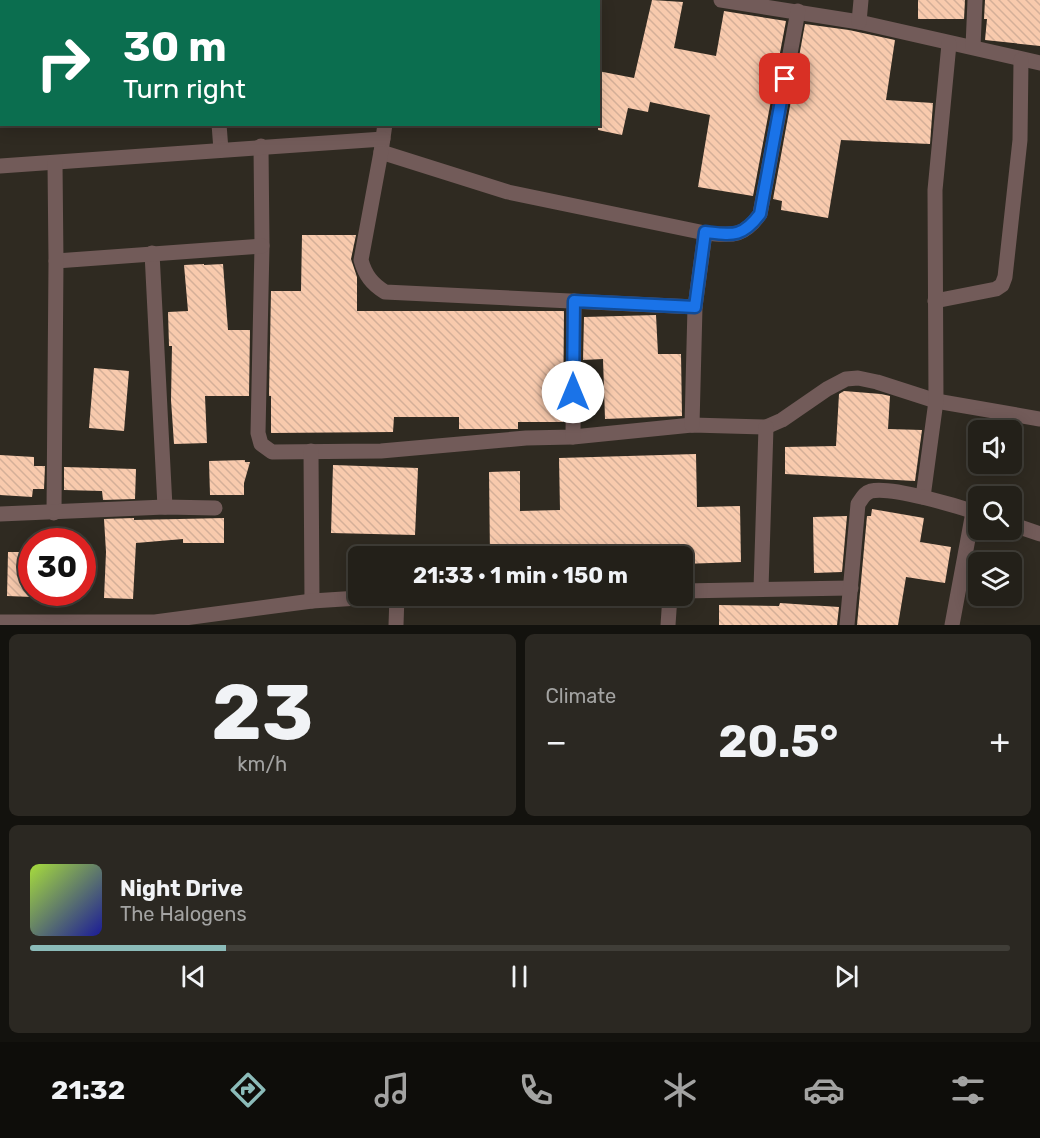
<!DOCTYPE html>
<meta charset="utf-8">
<style>
body{margin:0;font-family:Rubik,sans-serif;background:#2b2822;color:#f1f3f6;height:100vh;display:flex;flex-direction:column;font-size:22px;white-space:nowrap}
*{box-sizing:border-box;margin:0}
p{font-size:20px;color:#a3a3a2}
.icon{flex:none;width:33px;height:33px;fill:none;stroke:currentColor;stroke-width:2;stroke-linecap:round;stroke-linejoin:round}
.map{position:relative;height:625px;overflow:hidden}
.side{display:flex;flex-direction:column;gap:9px;padding:9px;background:#13120e;flex:1}
.side>*{flex:none}
.top-card{position:absolute;left:0px;top:0px;width:600px;height:126px;box-shadow:0 3px 15px #0003,0 0 0 2px #403e38;background:#0b6e4f;color:#fff;overflow:hidden}
.controls{position:absolute;left:968px;top:420px;display:grid;gap:12px}
.controls a{display:grid;place-items:center;width:54px;height:54px;border-radius:9px;background:#232019;box-shadow:0 3px 15px #0003,0 0 0 2px #403e38;font-size:30px}
.speed{position:absolute;left:18px;top:528px;display:flex;gap:12px;font-size:30px;font-weight:700;text-align:center}
.speed>*{display:grid;place-content:center;width:78px;height:78px;border-radius:50%;background:#232019;box-shadow:0 3px 15px #0003,0 0 0 2px #403e38;line-height:1}
.speed .limit{border:9px solid #d22;background:#fff;color:#111}
.pin{position:absolute;display:grid;place-items:center;width:51px;height:51px;color:#fff;margin:-26px;border-radius:12px;box-shadow:0 3px 9px #0006}
.me{position:absolute;width:66px;margin:-33px;rotate:0deg;stroke-linejoin:round;filter:drop-shadow(0 0 4px #0008)}
.turn{display:flex;align-items:center;gap:21px;height:126px;padding:0 24px;font-size:27px}
.turn .icon{width:78px;height:78px;stroke-width:2.5}
.turn b{display:block;font-size:42px;line-height:51px}
.big{font-size:45px;font-weight:700;line-height:1.1}
.side .card{flex:1;display:flex;flex-direction:column;justify-content:center;gap:9px;min-width:0;padding:0 21px;border-radius:9px;background:#2b2822}
.side .dial{align-items:center;gap:0}
.dial b{font-size:78px;line-height:1}
.song{display:flex;align-items:center;gap:18px}
.cover{width:72px;height:72px;border-radius:9px;background:linear-gradient(135deg,hsl(80 70% 55%),hsl(240 70% 35%))}
.played{height:6px;border-radius:3px;background:linear-gradient(90deg,#8bbbb9 20%,#403e38 20%)}
.keys{display:flex;justify-content:space-around;direction:ltr}
.heat{display:flex;justify-content:space-between;align-items:center;font-size:33px;direction:ltr}
.side .tiles{flex:1;display:grid;gap:9px;grid-template-columns:1fr 1fr}
.card:last-child{grid-column:span 2}
.trip{position:absolute;left:348px;top:546px;width:345px;height:60px;border-radius:9px;background:#232019;box-shadow:0 3px 15px #0003,0 0 0 2px #403e38;font-weight:700;line-height:60px;text-align:center}
.tabs{display:flex;height:96px;justify-content:space-around;align-items:center;background:#0e0d0a;color:#a3a3a2}
.tabs .icon{width:42px;height:42px}
.tabs .selected{color:#8bbbb9}
.tabs b{font-size:27px;color:#f1f3f6}
.map>svg:first-child{display:block}
.building{fill:url(#building-back-hatch)}
.lines{fill:none;stroke-linecap:round;stroke-linejoin:round}
.minor{stroke:#725b59;stroke-width:15}
.route-casing{stroke:#114b97;stroke-width:15}
.route{stroke:#1a73e8;stroke-width:10}
</style>
<div class="map">
<svg width="1040" height="625" viewBox="0 0 1040 625">
<defs>
<pattern id="building-back-hatch" width="6" height="6" patternUnits="userSpaceOnUse" patternTransform="scale(1.5)"><rect width="6" height="6" fill="#f8caad"/><path d="M-1 5l2 2M0 0l6 6M5-1l2 2" fill="none" stroke="#d4af98"/></pattern>
</defs>
<rect width="100%" height="100%" fill="#2f2a21"/>
<g class="building">
<polygon points="652,0 683,2 674,48 716,56 724,11 786,21 753,196 698,187 710,115 650,102 648,112 628,108 622,135 598,130 598,71 634,78"/>
<polygon points="918,0 965,0 964,19 918,19"/>
<polygon points="985,0 1040,0 1040,46 985,40 987,19 984,19"/>
<polygon points="805,24 849,30 895,40 886,100 933,103 930,144 841,140 828,218 781,210 782,201 773,199"/>
<polygon points="302,235 356,235 351,259 357,277 357,311 564,311 563,422 518,422 518,429 459,429 459,417 394,417 393,432 271,433 271,396 269,396 271,291 301,291"/>
<polygon points="204,264 204,265 223,264 228,330 250,330 249,396 205,396 207,443 174,444 171,400 172,346 169,346 168,312 188,311 184,265"/>
<polygon points="656,315 658,354 681,354 682,416 605,419 603,359 583,360 584,317"/>
<polygon points="94,368 129,371 124,431 89,428"/>
<polygon points="844,391 881,394 890,396 888,429 922,430 915,481 785,474 785,447 836,446 839,394"/>
<polygon points="696,454 697,507 740,506 741,562 682,564 682,556 490,556 489,472 520,471 520,511 560,510 559,458"/>
<polygon points="0,455 34,457 34,466 45,466 44,489 33,489 32,497 0,495"/>
<polygon points="245,460 245,462 250,462 244,483 244,495 210,495 209,461"/>
<polygon points="333,465 418,468 415,535 331,533"/>
<polygon points="64,467 136,469 135,499 103,500 102,491 64,490"/>
<polygon points="872,509 924,518 920,542 951,547 945,583 906,577 898,625 857,625 867,516 871,516"/>
<polygon points="847,516 842,572 814,573 813,517"/>
<polygon points="134,518 134,520 224,518 224,543 183,543 183,539 136,543 133,599 104,598 106,552 104,519"/>
<polygon points="8,552 32,552 32,597 7,596"/>
<polygon points="780,603 839,607 837,625 719,625 719,605 779,606"/>
</g>
<g class="lines">
<g class="minor">
<polyline points="22,0 34,2"/>
<polyline points="721,0 859,22 1040,63"/>
<polyline points="145,2 145,0"/>
<polyline points="219,2 219,0"/>
<polyline points="403,2 404,0"/>
<polyline points="859,22 861,0"/>
<polyline points="973,47 975,0"/>
<polyline points="0,91 2,91"/>
<polyline points="219,124 221,150"/>
<path d="M385,124L381,152L508,192L705,233C732,235 743,238 760,214L798,11"/>
<polyline points="261,146 262,246 258,433 261,444 272,452 381,451 526,438 573,437 692,425 766,427 782,420 827,389 846,379 858,378 877,382 936,401 1040,419"/>
<path d="M381,152L361,260C365,275 372,284 385,292L695,307L692,425"/>
<polyline points="0,166 383,139"/>
<polyline points="152,253 165,507"/>
<polyline points="56,261 262,246"/>
<polyline points="935,301 996,289 1002,285 1005,277 1020,140 1021,60"/>
<polyline points="695,307 705,233"/>
<polyline points="573,437 574,301"/>
<polyline points="311,451 312,601"/>
<polyline points="923,497 936,401 935,190 949,44"/>
<polyline points="54,513 56,261 55,163"/>
<polyline points="0,514 165,507 215,508"/>
<polyline points="1011,524 1040,534"/>
<polyline points="761,589 766,427"/>
<polyline points="682,591 851,588"/>
<polyline points="0,622 155,622 312,601 390,596"/>
<polyline points="396,625 397,596"/>
<polyline points="668,625 670,596"/>
<path d="M847,625L858,504C862,499 864,493 871,491C891,486 957,506 978,513"/>
<polyline points="952,625 973,512"/>
</g>
</g>
<g class="lines">
<defs>
<path id="route" d="M573,392L574,301L695,307L705,232C732,235 742,238 760,214L785,79"/>
</defs>
<use href="#route" class="route-casing"/>
<use href="#route" class="route"/>
</g>
</svg>
<div class="controls">
<a><svg class="icon" aria-label="sound" viewBox="0 0 24 24"><path d="M4 9h4l5-4v14l-5-4H4zM17 9q2 3 0 6"/></svg></a>
<a><svg class="icon" aria-label="search" viewBox="0 0 24 24"><circle cx="10" cy="10" r="6"/><path d="M15 15l6 6"/></svg></a>
<a><svg class="icon" aria-label="layers" viewBox="0 0 24 24"><path d="M12 4l9 5-9 5-9-5zM3 14l9 5 9-5"/></svg></a>
</div>
<div class="speed"><div class="limit">30</div></div>
<div class="pin" style="left:785px;top:79px;background:#d93025"><svg class="icon" aria-label="arrive" viewBox="0 0 24 24"><path d="M6 21V4h12l-3 4 3 4H6"/></svg></div>
<svg class="me" style="left:573px;top:392px" viewBox="-20 -20 40 40"><circle r="19" fill="#fff"/><path d="M0-13L10 11 0 6-10 11z" fill="#1a73e8"/></svg>
<div class="trip">21:33 · 1 min · 150 m</div>
<div class="top-card">
<div class="turn"><svg class="icon" aria-label="right" viewBox="0 0 24 24"><path d="M7 20v-9h11M14 6l5 5-5 5"/></svg><div><b>30 m</b>Turn right</div></div>
</div>
</div>
<section class="side">
<div class="tiles">
<div class="card dial"><b>23</b><p>km/h</p></div>
<div class="card"><p>Climate</p>
<div class="heat"><a>−</a><b class="big">20.5°</b><a>+</a></div>
</div>
<div class="card">
<div class="song"><i class="cover"></i><div><b>Night Drive</b><p>The Halogens</p></div></div>
<div class="played"></div>
<div class="keys"><svg class="icon" aria-label="previous" viewBox="0 0 24 24"><path d="M18 5L8 12l10 7zM5 5v14"/></svg><svg class="icon" aria-label="pause" viewBox="0 0 24 24"><path d="M8 5v14M16 5v14"/></svg><svg class="icon" aria-label="next" viewBox="0 0 24 24"><path d="M6 5l10 7-10 7zM19 5v14"/></svg></div>
</div>
</div>
</section>
<nav class="tabs">
<b>21:32</b>
<svg class="icon selected" aria-label="directions" viewBox="0 0 24 24"><path d="M12 3l9 9-9 9-9-9zM9 14v-3h6M13 9l2 2-2 2"/></svg>
<svg class="icon" aria-label="music" viewBox="0 0 24 24"><path d="M9 18V5l10-2v13"/><circle cx="6" cy="18" r="3"/><circle cx="16" cy="16" r="3"/></svg>
<svg class="icon" aria-label="phone" viewBox="0 0 24 24"><path d="M5 4h4l2 5-3 2q2 4 5 5l2-3 5 2v4C11 20 4 13 5 4z"/></svg>
<svg class="icon" aria-label="climate" viewBox="0 0 24 24"><path d="M12 3v18M4 7l16 10M4 17L20 7"/></svg>
<svg class="icon" aria-label="car" viewBox="0 0 24 24"><path d="M5 17H2v-5l4-1 3-4h7l3 4 3 1v5h-3M9 17h6M6 11h13"/><circle cx="7" cy="17" r="2"/><circle cx="17" cy="17" r="2"/></svg>
<svg class="icon" aria-label="filters" viewBox="0 0 24 24"><path d="M4 7h16M4 17h16"/><circle cx="9" cy="7" r="2"/><circle cx="15" cy="17" r="2"/></svg>
</nav>
